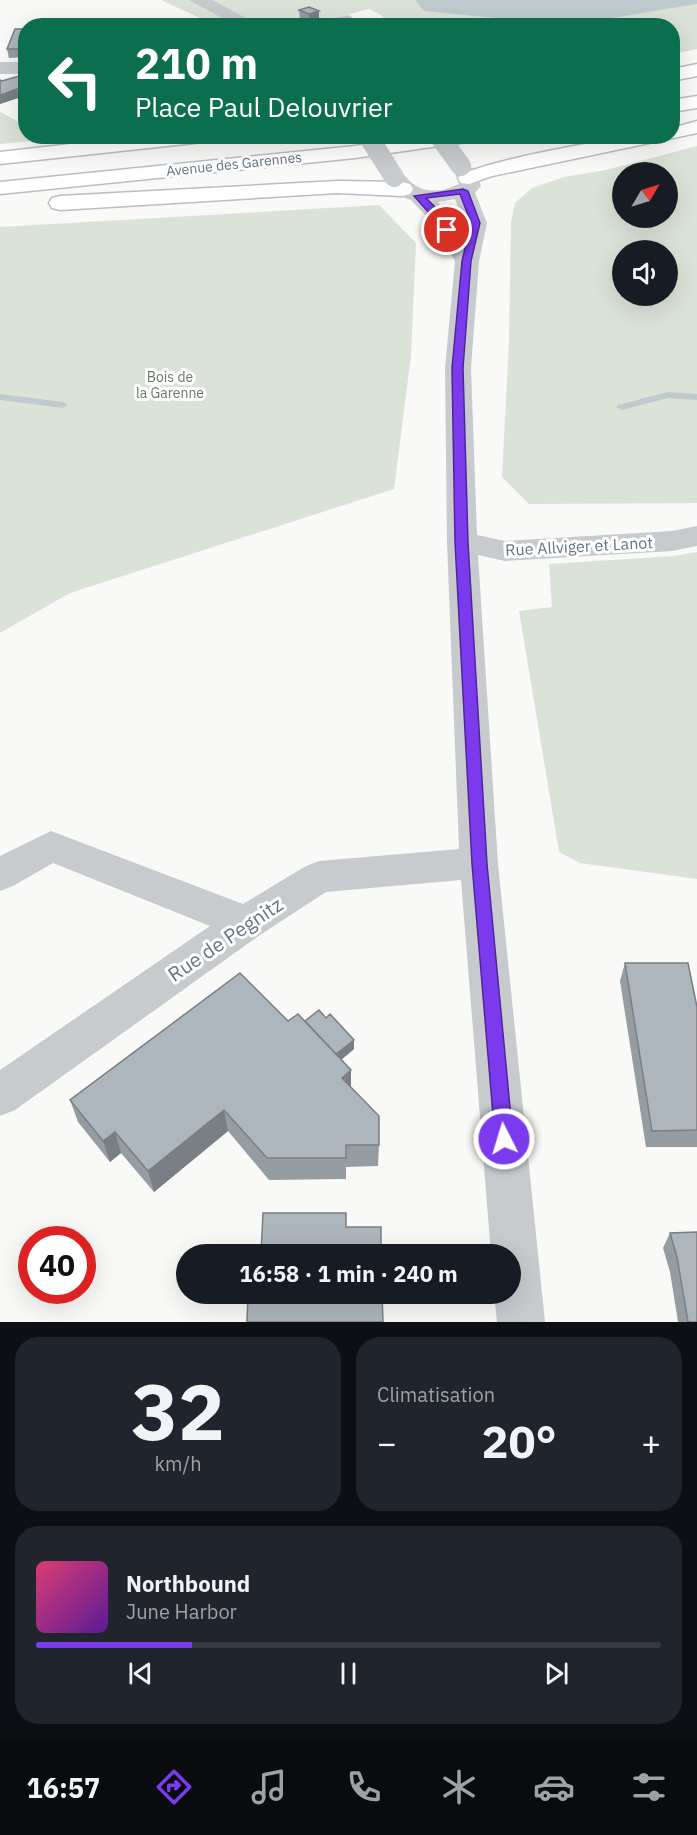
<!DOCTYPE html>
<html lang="fr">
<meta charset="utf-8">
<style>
body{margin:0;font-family:"IBM Plex Sans",sans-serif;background:#20242c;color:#f1f3f6;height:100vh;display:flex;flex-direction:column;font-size:22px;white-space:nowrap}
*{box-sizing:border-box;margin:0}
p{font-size:20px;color:#9ea1a6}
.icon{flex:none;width:33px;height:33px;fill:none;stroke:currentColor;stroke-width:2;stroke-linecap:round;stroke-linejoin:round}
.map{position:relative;height:1322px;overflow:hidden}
.details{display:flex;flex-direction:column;gap:15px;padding:15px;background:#0d0f14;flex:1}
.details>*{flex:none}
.hud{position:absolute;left:18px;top:18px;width:662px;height:126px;border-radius:24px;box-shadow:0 6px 24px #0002;background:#0b6e4f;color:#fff;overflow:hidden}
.needle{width:39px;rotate:52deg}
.buttons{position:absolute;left:612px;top:162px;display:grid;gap:12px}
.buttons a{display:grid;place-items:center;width:66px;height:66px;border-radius:50%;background:#171b24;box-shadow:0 6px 24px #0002;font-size:30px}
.speed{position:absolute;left:18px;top:1226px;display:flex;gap:12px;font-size:30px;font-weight:700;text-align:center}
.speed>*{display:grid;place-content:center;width:78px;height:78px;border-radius:50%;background:#171b24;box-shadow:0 6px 24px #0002;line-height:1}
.speed .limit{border:9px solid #d22;background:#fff;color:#111}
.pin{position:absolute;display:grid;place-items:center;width:51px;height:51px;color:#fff;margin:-26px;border:3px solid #fff;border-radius:50%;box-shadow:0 2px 6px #0007}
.me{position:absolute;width:66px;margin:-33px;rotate:355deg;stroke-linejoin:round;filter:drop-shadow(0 0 4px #0008)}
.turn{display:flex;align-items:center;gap:21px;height:126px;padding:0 18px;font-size:27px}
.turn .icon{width:78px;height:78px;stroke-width:2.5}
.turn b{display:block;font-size:42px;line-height:51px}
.big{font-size:45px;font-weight:800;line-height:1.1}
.details .card{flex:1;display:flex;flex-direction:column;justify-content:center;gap:9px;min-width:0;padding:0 21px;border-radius:24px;background:#20242c}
.details .dial{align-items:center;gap:0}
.dial b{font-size:78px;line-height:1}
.song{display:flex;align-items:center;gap:18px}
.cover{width:72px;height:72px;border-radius:9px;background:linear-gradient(135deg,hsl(340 70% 55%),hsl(270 70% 35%))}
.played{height:6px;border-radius:3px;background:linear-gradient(90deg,#7c3aed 25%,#363941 25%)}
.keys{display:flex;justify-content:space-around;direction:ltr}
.heat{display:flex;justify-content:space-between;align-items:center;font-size:33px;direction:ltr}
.details .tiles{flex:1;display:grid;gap:15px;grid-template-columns:1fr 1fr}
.card:last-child{grid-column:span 2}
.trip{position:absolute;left:176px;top:1244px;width:345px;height:60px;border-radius:30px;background:#171b24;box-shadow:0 6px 24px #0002;font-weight:800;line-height:60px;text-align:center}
.menu{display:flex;height:96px;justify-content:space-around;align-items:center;background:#090b0e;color:#9ea1a6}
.menu .icon{width:42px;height:42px}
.menu .current{color:#7c3aed}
.menu b{font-size:27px;color:#f1f3f6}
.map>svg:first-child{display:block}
.green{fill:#dbe2d8;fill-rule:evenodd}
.water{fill:#c0cbcf}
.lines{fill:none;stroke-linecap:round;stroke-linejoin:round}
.stream{fill:#c0cbcf;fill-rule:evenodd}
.major-casing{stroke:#babec2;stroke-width:3}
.minor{fill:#c7cbce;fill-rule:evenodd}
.major{fill:#fff;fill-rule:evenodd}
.minor-bridge{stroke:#c7cbce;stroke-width:20}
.wall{fill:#959da2}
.shaded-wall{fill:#797f84}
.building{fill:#adb6bc;stroke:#797f84;stroke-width:1.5}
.route{fill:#7c3aed;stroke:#51269a;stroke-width:1.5}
.labels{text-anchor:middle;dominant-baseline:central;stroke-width:6;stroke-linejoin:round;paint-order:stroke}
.far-street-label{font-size:14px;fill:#637583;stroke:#fff}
.far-park-label{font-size:14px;fill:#677a62;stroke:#fff}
.street-label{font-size:16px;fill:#637583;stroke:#fff}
.near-street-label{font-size:20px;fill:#637583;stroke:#fff}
</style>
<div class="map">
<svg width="697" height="1322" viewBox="0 0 697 1322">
<rect width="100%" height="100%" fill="#f9f9f7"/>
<g class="green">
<polygon points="161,0 697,0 697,49 672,54 672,26 389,25 381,15 369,9 308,25 215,25"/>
<polygon points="0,112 25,125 26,136 74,137 0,144"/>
<path d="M697,146V503L529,504L502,477L509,340L511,222L515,203L532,188L564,177L606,170ZM622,172H668V218H622ZM668,250V296H622V250Z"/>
<polygon points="379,205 416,243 411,356 394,489 70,593 0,633 0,227"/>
<polygon points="697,552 697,879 580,863 559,852 519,611 552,607 549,564 674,556"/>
</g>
<polygon class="water" points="415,0 697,0 697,4 599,20 538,22 424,11"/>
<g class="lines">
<g class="stream">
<polygon points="668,392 697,394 697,400 668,398 622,410 616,407 618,405"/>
<polygon points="0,394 63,402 68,405 63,408 0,400"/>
</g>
<defs>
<g id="major">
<polygon points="697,64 697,76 672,81 672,69"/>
<polygon points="697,96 697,108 672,112 672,100"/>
<path d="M697,121V133L492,176L469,184L461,183L458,178C468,164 606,139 630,137C644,135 658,136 672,136V128Z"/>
<polygon points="142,136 214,136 204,142 0,164 0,152"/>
<polygon points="420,136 477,136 467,142 355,158 0,194 0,182 355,146"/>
<polygon points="337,181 402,182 410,184 413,189 410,194 402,196 337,193 60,210 52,208 49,203 52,198 60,196"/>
</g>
</defs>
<use href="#major" class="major-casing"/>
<g class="minor">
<polygon points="189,0 212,0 261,26 237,26"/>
<polygon points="348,15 357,20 355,26 315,26 318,22"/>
<rect x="0" y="62" width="26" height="12"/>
<path d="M466,167L474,168L481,186L475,193L487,223L479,261L471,368L477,535L505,541L672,531L697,526V546L672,551L505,561L478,555L498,864L545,1322H497L494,1293H510V1254H491L461,880L326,892L260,935L15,1110L0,1116V1070L210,926L53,863L13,886L0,891V856L51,831L243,904L306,866L319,861L459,849L447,542L445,368L455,261L428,218L411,200L394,194L383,177L386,172H402C416,193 436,195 459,184L455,173L458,168ZM455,199L465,223L462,235L438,202Z"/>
</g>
<use href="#major" class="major"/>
<g class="minor-bridge">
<polyline points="368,136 394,177"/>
<polyline points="439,136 461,166"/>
</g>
</g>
<g class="wall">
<polygon points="299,10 319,11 319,20 309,23 300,19"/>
<polygon points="26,29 26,57 9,58 7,49"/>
<polygon points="0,80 2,81 26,80 26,103 18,98 0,104"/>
<polygon points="625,963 697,1007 697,1147 646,1147 620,981"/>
<polygon points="288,1021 305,1021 354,1049 342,1059 351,1088 379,1145 378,1166 346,1167 346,1179 269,1180 228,1131 154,1192 121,1153 110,1162 78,1122 70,1100"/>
<polygon points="670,1233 697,1322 678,1322 670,1272 663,1248"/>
</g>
<g class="shaded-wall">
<polygon points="319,11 319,20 309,23 309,14"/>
<polygon points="17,89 18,98 0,104 0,95"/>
<polygon points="354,1040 354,1049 330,1069 329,1060"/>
<polygon points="351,1070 351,1092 342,1078"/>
<polygon points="224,1110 228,1131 154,1192 148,1171"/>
<polygon points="115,1132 121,1153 110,1162 103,1141"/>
</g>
<g class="building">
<polygon points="309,7 319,11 309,14 299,10"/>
<polygon points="15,29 26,29 26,49 7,49"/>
<polygon points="19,76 26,80 26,95 17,89 0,95 0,80 2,81"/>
<polygon points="625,963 688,963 697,1007 697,1130 652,1131"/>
<polygon points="240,973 288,1021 298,1014 351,1070 342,1078 379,1116 379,1145 346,1145 346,1158 267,1158 224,1110 148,1171 115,1132 103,1141 70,1100"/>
<polygon points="319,1010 326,1018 330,1014 354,1040 336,1054 305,1021"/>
<polygon points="263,1213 346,1213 346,1227 381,1227 381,1254 261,1254"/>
<polygon points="697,1232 697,1322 688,1322 677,1257 670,1233"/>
<polygon points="248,1293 382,1293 383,1322 247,1322"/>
</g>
<polygon class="route" points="463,189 468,191 480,223 471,261 463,368 468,542 487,864 513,1139 511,1145 504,1148 498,1145 495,1139 472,864 455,542 452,368 462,261 471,223 460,194 426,198 440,212 452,230 447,233 414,196"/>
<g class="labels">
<g class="far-street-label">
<text transform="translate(234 164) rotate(-6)">Avenue des Garennes</text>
</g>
<g class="far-park-label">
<text x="170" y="377">Bois de<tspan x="170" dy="16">la Garenne</tspan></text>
</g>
<g class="street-label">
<text transform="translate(579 546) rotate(-3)">Rue Allviger et Lanot</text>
</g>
<g class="near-street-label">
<text transform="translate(225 939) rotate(-34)">Rue de Pegnitz</text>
</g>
</g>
</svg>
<div class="buttons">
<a><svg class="needle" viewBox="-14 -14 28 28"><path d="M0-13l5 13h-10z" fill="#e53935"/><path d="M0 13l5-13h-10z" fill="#9ea1a6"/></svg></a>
<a><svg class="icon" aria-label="sound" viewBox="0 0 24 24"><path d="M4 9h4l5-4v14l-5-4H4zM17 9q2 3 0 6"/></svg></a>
</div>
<div class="speed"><div class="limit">40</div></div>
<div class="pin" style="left:447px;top:230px;background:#d93025"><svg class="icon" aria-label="arrive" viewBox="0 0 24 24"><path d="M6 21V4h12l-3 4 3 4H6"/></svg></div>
<svg class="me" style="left:504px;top:1139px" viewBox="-20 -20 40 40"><circle r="17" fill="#7c3aed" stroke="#fff" stroke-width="3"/><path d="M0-11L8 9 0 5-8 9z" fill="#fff"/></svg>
<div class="trip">16:58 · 1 min · 240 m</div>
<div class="hud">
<div class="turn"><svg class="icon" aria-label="left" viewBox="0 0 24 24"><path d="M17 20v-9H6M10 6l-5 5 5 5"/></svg><div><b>210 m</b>Place Paul Delouvrier</div></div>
</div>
</div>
<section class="details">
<div class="tiles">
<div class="card dial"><b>32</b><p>km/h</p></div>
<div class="card"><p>Climatisation</p>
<div class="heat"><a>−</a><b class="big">20°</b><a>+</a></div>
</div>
<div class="card">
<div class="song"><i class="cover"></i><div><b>Northbound</b><p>June Harbor</p></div></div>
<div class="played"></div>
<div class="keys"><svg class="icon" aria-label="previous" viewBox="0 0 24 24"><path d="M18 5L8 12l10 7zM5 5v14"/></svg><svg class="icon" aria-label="pause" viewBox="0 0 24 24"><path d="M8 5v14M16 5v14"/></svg><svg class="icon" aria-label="next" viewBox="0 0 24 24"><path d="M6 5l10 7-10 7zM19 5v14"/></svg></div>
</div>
</div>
</section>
<nav class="menu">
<b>16:57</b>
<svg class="icon current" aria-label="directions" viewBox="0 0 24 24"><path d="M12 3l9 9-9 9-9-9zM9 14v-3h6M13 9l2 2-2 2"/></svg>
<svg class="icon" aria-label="music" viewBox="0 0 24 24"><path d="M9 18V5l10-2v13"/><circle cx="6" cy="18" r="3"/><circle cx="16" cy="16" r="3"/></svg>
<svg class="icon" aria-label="phone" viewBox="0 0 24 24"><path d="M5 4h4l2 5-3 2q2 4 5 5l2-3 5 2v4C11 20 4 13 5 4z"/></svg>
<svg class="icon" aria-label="climate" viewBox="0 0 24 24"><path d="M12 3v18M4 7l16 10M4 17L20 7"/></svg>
<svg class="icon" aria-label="car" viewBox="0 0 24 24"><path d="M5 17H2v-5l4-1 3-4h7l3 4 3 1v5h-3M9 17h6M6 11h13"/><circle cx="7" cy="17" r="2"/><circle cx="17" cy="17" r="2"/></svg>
<svg class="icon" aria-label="filters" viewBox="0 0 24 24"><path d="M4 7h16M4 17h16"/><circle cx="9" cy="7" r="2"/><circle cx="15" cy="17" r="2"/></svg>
</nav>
